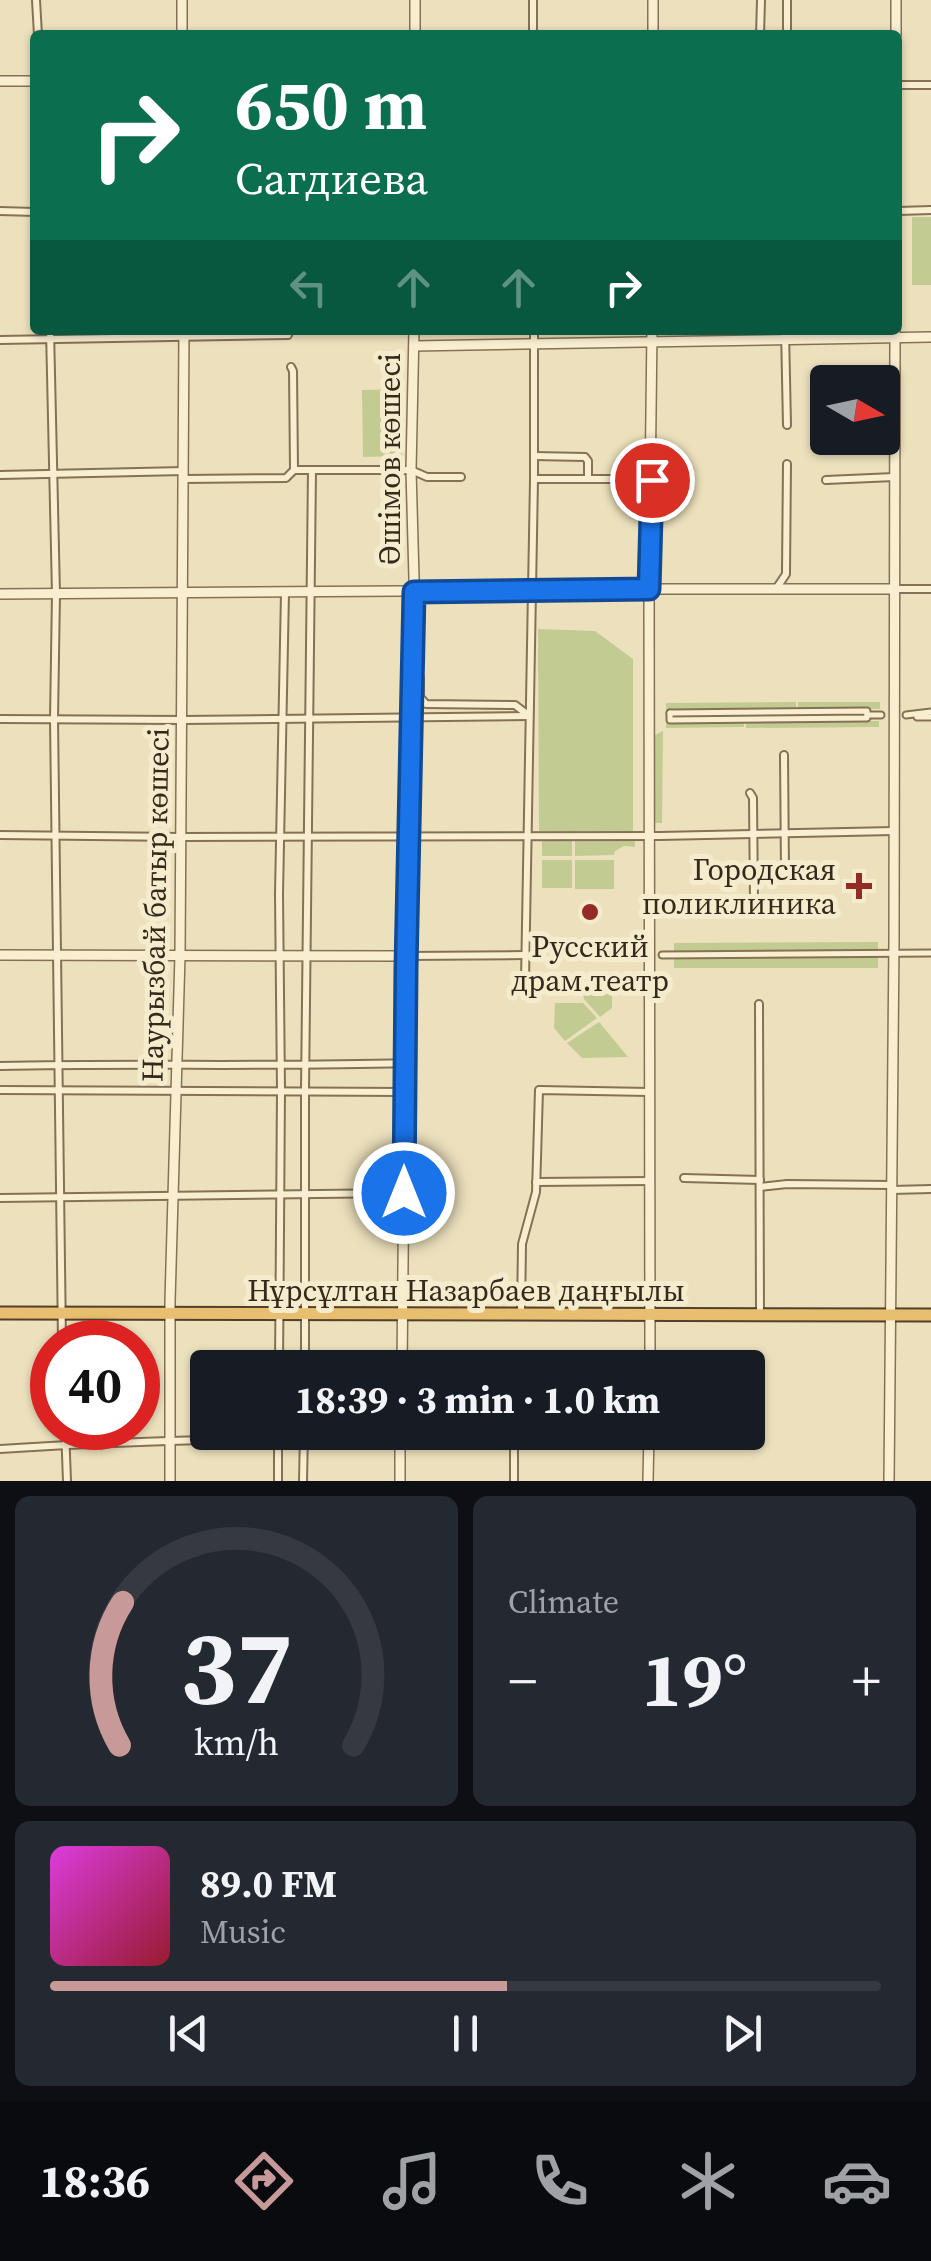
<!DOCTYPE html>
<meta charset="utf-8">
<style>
body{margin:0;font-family:"Source Serif 4",serif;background:#242831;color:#f1f3f6;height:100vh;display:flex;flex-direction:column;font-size:38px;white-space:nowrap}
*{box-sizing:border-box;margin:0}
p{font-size:32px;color:#9ea1a6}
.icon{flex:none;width:55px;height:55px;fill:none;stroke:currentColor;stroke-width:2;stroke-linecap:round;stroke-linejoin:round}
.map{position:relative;height:1481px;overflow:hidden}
.drawer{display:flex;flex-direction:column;gap:15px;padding:15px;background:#0d0f14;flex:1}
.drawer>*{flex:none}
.top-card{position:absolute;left:30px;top:30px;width:872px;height:305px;border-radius:10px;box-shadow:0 2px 8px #0004;background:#0b6e4f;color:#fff;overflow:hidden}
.needle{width:65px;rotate:99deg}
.tools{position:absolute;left:810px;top:365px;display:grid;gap:20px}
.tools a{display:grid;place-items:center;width:90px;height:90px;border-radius:10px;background:#171b24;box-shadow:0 2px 8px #0004;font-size:50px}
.speed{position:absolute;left:30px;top:1320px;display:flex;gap:20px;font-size:50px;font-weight:700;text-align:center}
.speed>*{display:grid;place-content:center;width:130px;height:130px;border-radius:50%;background:#171b24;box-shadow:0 2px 8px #0004;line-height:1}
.speed .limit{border:15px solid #d22;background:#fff;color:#111}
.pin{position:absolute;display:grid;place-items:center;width:85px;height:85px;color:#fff;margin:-42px;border:5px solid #fff;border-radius:50%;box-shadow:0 2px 10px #0007}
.me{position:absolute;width:110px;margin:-55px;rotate:0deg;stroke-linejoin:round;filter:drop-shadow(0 0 8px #0008)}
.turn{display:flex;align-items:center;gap:35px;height:210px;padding:0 40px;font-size:45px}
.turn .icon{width:130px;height:130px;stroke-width:2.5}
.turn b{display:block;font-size:70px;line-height:85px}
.lanes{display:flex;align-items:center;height:95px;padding:0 40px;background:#0003;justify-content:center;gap:50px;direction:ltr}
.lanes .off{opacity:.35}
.big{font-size:75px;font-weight:700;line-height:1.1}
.drawer .card{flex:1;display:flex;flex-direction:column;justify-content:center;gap:15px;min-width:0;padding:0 35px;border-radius:15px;background:#242831}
.drawer .dial{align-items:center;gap:0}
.dial svg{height:260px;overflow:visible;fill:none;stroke:#363941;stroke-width:7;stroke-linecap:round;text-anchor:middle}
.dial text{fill:#f1f3f6;stroke:none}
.song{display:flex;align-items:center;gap:30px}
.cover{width:120px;height:120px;border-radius:15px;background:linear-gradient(135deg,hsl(300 70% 55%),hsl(350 70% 35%))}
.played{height:10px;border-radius:5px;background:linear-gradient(90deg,#c79999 55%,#363941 55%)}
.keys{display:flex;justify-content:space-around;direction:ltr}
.heat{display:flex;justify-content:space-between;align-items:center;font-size:55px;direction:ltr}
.drawer .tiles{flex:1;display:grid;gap:15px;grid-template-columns:1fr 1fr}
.card:last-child{grid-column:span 2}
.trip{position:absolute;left:190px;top:1350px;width:575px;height:100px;border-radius:10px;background:#171b24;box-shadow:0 2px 8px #0004;font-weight:700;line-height:100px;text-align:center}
.tab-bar{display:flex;height:160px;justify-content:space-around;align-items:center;background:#090b0e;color:#9ea1a6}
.tab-bar .icon{width:70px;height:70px}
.tab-bar .selected{color:#c79999}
.tab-bar b{font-size:45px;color:#f1f3f6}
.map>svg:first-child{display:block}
.green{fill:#c2cb92}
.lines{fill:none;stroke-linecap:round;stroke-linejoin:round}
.pedestrian-casing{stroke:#857156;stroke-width:9}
.minor-casing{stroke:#857156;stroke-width:10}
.tertiary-casing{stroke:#857156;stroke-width:12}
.trunk-casing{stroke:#533f2b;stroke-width:15}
.pedestrian{stroke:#f9eed0;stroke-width:5}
.minor{stroke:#f9eed0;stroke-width:6}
.tertiary{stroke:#f9eed0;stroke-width:9}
.trunk{stroke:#e8bf70;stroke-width:11}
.route-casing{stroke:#114b97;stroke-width:25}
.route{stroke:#1a73e8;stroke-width:18}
.poi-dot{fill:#942b27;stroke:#f5ebcd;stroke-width:4}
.labels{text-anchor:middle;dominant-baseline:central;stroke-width:10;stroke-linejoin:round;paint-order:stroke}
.street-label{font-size:30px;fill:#34291b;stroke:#f5ebcd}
.poi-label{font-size:30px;fill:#34291b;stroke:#f5ebcd;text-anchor:end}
</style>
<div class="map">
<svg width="931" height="1481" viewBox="0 0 931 1481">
<rect width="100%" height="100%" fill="#ede1bd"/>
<g class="green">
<rect x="912" y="217" width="19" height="68"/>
<polygon points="401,389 402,456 363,457 362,390"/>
<polygon points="538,629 595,631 633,659 633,831 539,831"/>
<polygon points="796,702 796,709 666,711 666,703"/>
<rect x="798" y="702" width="82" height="7"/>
<polygon points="744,721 744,727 666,728 666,722"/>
<polygon points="746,721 879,721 879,727 746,728"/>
<polygon points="663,731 662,823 655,823 655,735"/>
<rect x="542" y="838" width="30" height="18"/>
<polygon points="575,838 635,838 635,847 624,846 615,851 614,855 575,856"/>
<rect x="542" y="860" width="30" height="28"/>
<rect x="575" y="860" width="39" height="29"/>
<polygon points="878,942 878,968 674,968 674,943"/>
<polygon points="582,989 612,989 612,1008 600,1017 584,999"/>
<polygon points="555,1003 583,1003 597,1018 565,1041 554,1028"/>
<polygon points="599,1022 628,1057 582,1058 567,1043"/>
</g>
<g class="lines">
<defs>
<g id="pedestrian">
<polyline points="670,713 670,720 867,718 867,715 881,715"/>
<polyline points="670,713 867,711 867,715"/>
<polyline points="917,714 917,717 931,717"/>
<polyline points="906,715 931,712"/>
<polyline points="662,955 931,953"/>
</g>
<g id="minor">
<polyline points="36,0 38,35"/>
<polyline points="533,35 533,0"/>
<polyline points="760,35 761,0"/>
<polyline points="787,35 787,0"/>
<polyline points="898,85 931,85"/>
<polyline points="0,211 35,212"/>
<polyline points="898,211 931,210"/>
<polyline points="50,330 56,594 54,719 62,1342"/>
<polyline points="785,330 787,425"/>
<polyline points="0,340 288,335"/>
<polyline points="291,367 293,371 294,470"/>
<polyline points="534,456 585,457 588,461 588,479"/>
<polyline points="0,475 184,471"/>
<polyline points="184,479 286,478 294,470 411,470 427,477 461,477"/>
<polyline points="534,479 650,479"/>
<polyline points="826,480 894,477"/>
<polyline points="776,589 786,574 787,464"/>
<polyline points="895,589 931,589"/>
<polyline points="411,676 420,678 420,697 426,704 515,705 528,715"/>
<polyline points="0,719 183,720 529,716"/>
<polyline points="784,755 785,872"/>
<polyline points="750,793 753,798 754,903"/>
<polyline points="0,835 182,837 660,836 894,831"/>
<polyline points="406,956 525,955"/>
<polyline points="522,991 525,981 534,479 534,330"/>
<polyline points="759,1004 760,1313"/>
<path d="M0,1066C135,1063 270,1067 405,1063"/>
<polyline points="0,1090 405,1092"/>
<polyline points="684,1178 760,1180"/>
<polyline points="536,1182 648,1181"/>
<polyline points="760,1187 787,1184 892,1185"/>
<polyline points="892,1190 931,1189"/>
<polyline points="0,1198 403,1193"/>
<polyline points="521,1313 522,1244 536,1192 539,1090 649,1092"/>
<polyline points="279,1368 281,1090 279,894 285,592"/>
<polyline points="305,1368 305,1090 312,470"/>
<polyline points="65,1428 67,1481"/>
<polyline points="514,1432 514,1481"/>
<path d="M0,1449C171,1437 343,1438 514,1439"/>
<polyline points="278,1481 278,1432"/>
<polyline points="303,1481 304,1432"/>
</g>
<g id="tertiary">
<polyline points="182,0 182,35"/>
<polyline points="415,0 415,35"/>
<polyline points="653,35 653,0"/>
<polyline points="896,35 896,0"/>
<polyline points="0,81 35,81"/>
<polyline points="414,346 931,337"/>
<polyline points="0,594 665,589 895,589"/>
<polyline points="0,955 406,956"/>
<polyline points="402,1368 406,956 414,578 411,470 414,330"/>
<polyline points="650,1368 649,574 652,330"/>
<polyline points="170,1481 170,1301 180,955 184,330"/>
<polyline points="400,1481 400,1432"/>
<polyline points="648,1481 649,1432"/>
<polyline points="889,1481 894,941 895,330"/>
</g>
<polyline id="trunk" points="0,1313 931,1315"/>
</defs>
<use href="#pedestrian" class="pedestrian-casing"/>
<use href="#minor" class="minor-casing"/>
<use href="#tertiary" class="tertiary-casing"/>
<use href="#trunk" class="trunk-casing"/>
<use href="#pedestrian" class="pedestrian"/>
<use href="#minor" class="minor"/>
<use href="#tertiary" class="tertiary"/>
<use href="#trunk" class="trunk"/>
</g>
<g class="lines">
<defs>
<polyline id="route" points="404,1193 406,968 414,592 649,589 652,480"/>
</defs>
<use href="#route" class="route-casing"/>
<use href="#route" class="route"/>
</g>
<g class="poi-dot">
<path d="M854 871h10v10h10v10h-10v10h-10v-10h-10v-10h10z"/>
<circle cx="590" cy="912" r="10"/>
</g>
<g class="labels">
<g class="street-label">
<text transform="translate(389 459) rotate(-90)">Әшімов көшесі</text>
<text transform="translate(155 905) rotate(-89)">Наурызбай батыр көшесі</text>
<text x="466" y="1290">Нұрсұлтан Назарбаев даңғылы</text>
</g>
<g class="poi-label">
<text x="836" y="869">Городская<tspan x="836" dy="34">поликлиника</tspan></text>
<text x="590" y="946" text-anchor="middle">Русский<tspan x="590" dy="34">драм.театр</tspan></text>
</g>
</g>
</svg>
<div class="tools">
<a><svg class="needle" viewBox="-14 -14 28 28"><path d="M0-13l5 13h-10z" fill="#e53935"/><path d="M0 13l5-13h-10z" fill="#9ea1a6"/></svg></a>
</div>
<div class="speed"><div class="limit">40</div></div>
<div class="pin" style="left:652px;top:480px;background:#d93025"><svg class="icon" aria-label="arrive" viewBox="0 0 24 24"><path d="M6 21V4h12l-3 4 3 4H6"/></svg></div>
<svg class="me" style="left:404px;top:1193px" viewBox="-20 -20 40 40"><circle r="17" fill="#1a73e8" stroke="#fff" stroke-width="3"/><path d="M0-11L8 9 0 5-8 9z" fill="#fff"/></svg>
<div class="trip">18:39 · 3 min · 1.0 km</div>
<div class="top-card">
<div class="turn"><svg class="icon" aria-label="right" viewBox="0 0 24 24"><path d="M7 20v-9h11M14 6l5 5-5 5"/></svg><div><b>650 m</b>Сагдиева</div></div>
<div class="lanes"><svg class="icon off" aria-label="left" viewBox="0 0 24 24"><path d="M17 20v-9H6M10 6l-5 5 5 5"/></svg><svg class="icon off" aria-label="ahead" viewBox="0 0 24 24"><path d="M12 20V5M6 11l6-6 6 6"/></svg><svg class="icon off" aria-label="ahead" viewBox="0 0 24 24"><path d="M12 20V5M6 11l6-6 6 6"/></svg><svg class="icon" aria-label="right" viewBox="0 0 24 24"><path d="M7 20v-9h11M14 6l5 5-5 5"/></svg></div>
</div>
</div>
<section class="drawer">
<div class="tiles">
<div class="card dial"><svg viewBox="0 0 100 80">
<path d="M14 69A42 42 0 1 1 86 69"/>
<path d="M14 69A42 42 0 0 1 15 25" stroke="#c79999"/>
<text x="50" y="56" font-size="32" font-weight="700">37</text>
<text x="50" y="72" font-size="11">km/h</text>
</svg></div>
<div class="card"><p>Climate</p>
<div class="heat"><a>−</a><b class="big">19°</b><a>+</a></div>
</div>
<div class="card">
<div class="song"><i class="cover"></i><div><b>89.0 FM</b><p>Music</p></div></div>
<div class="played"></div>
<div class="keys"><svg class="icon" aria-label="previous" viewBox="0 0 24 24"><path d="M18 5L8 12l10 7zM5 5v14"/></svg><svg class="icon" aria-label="pause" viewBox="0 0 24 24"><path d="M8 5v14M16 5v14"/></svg><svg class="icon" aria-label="next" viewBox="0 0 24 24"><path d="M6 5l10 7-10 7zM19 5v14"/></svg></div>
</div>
</div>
</section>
<nav class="tab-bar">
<b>18:36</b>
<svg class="icon selected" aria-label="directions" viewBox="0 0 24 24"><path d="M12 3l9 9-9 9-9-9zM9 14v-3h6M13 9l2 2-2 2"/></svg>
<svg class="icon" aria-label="music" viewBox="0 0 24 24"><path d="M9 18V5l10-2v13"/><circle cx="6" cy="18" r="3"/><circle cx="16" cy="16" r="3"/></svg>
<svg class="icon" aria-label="phone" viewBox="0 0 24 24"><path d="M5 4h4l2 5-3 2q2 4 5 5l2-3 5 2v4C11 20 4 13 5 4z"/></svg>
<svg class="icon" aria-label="climate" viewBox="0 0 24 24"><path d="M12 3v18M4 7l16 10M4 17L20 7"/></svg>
<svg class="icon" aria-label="car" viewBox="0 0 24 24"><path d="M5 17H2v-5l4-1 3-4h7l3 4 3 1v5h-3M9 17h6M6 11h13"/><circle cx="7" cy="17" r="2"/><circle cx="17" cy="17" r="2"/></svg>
</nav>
